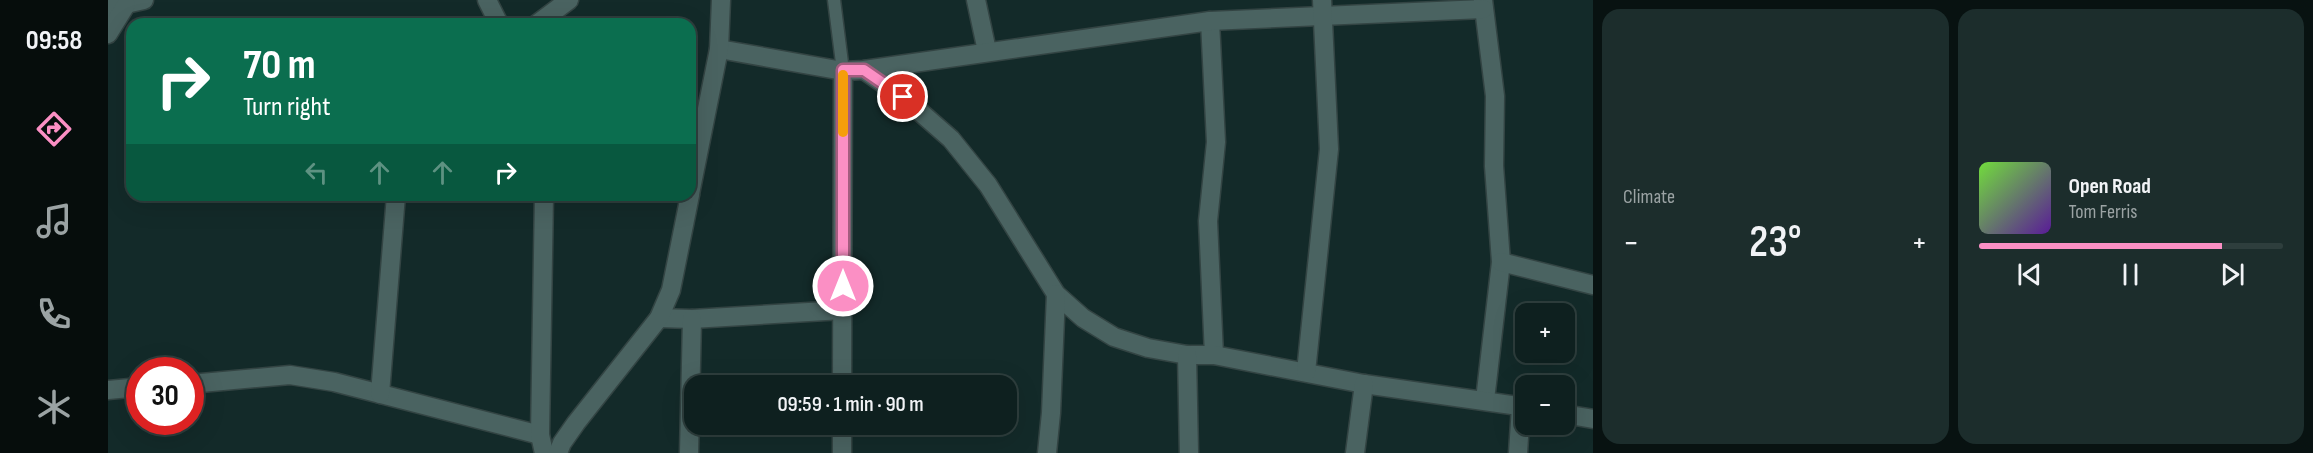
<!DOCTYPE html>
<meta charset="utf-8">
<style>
body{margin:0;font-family:"Sofia Sans Condensed",sans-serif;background:#1c2d2c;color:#f1f3f6;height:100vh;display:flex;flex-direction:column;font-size:22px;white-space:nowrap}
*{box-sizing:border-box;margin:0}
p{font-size:20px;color:#9ba3a4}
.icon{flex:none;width:33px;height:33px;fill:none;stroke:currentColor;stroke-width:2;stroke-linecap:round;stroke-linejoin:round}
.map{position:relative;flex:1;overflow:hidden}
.panel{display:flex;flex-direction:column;gap:9px;padding:9px;background:#081211;width:720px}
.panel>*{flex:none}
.top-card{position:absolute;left:18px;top:18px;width:570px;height:183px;border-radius:18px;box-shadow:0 6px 24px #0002,0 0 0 2px #2e3e3d;background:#0b6e4f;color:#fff;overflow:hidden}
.tools{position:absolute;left:1407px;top:303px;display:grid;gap:12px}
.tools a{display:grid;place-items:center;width:60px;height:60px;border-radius:12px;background:#0e201f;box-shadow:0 6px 24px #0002,0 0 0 2px #2e3e3d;font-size:30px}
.speed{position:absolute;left:18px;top:357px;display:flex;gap:12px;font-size:30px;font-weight:700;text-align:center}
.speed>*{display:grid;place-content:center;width:78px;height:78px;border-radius:50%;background:#0e201f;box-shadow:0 6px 24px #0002,0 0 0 2px #2e3e3d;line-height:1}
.speed .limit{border:9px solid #d22;background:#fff;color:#111}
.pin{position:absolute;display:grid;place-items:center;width:51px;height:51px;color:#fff;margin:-26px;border:3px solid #fff;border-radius:50%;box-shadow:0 2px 6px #0007}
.me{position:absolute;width:66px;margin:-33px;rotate:0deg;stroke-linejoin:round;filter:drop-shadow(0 0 4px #0008)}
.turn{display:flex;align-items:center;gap:21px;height:126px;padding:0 18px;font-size:27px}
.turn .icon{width:78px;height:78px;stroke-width:2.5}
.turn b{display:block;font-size:42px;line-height:51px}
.lanes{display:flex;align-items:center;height:57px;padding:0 18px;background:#0003;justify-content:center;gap:30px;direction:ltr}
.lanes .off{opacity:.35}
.big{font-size:45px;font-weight:600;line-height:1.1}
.panel .tile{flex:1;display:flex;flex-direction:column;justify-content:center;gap:9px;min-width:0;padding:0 21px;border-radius:18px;background:#1c2d2c}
.song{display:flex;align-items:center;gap:18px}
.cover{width:72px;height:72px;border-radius:9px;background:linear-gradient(135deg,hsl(100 70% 55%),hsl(270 70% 35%))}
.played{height:6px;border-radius:3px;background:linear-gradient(90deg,#fb8fc4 80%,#2e3e3d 80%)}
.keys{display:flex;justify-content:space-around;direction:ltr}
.heat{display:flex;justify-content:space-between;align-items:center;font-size:33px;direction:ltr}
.panel .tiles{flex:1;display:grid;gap:9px;grid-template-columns:repeat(2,1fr)}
.trip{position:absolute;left:576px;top:375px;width:333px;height:60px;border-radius:18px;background:#0e201f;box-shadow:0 6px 24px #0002,0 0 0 2px #2e3e3d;font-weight:600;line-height:60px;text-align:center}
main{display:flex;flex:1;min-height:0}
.tabs{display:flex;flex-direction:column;width:108px;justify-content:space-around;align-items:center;background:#060d0c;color:#9ba3a4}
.tabs .icon{width:42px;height:42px}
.tabs .current{color:#fb8fc4}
.tabs b{font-size:27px;color:#f1f3f6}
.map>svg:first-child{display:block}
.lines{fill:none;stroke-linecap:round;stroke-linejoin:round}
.service-casing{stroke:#334443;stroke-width:15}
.minor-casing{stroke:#334443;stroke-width:21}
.service{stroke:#4a6361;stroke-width:12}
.minor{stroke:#4a6361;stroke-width:18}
.route-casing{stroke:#a35d7f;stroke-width:15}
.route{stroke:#fb8fc4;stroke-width:10}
.slow{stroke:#f59e0b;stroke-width:10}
</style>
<main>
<nav class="tabs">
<b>09:58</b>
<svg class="icon current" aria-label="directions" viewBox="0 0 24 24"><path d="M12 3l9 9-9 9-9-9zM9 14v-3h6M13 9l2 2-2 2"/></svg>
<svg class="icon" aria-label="music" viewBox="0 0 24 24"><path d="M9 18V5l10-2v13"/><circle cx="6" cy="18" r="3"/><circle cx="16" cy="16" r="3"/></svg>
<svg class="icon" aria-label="phone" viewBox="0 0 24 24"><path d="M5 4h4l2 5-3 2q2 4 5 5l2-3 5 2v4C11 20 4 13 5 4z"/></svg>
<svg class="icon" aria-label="climate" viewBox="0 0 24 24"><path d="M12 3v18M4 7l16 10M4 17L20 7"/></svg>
</nav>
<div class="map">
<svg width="1485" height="453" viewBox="0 0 1485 453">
<rect width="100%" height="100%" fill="#132a29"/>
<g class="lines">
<defs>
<polyline id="service" points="726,0 735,71"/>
<g id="minor">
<polyline points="379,0 391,24"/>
<polyline points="868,0 879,51"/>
<polyline points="1375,0 1387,96 1386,166 1393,262 1377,400"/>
<polyline points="0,8 36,0"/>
<polyline points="1102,21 1108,142 1100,221 1106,355"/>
<polyline points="429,24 461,0"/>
<polyline points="0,34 18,5"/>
<polyline points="611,49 735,71 756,70 1102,21 1375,9"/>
<polyline points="756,70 795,97 843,139 880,185 948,294 975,318 1006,337 1040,348 1079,355 1106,355 1256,384 1418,407"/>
<polyline points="582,194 611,49 613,0"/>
<polyline points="1393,262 1485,285"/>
<polyline points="551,318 584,319 735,310"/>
<polyline points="1079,355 1081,453"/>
<polyline points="1198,372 1221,149 1214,0"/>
<polyline points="82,384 182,375 226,382 432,435"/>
<polyline points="734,386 735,71"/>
<polyline points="0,390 32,387"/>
<polyline points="272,394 288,195"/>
<polyline points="1456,414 1485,419"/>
<polyline points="436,453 432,435 436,195"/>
<polyline points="450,453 454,443 468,423 551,318 563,290 582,195"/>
<polyline points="581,453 584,319"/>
<polyline points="734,453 734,424"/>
<polyline points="939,453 943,413 948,294"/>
<polyline points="1247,453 1256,384"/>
<polyline points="1410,453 1413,406"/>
</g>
</defs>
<use href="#service" class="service-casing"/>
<use href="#minor" class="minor-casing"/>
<use href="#service" class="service"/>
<use href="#minor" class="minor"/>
</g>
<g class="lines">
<defs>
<polyline id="route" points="735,286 735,70 756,70 795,97"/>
</defs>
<use href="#route" class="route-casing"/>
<use href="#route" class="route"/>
<polyline class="slow" points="735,132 735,75"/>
</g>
</svg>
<div class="tools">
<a>+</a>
<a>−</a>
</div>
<div class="speed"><div class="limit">30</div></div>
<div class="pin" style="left:795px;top:97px;background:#d93025"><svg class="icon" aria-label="arrive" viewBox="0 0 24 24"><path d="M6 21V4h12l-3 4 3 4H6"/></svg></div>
<svg class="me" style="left:735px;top:286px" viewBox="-20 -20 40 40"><circle r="17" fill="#fb8fc4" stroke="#fff" stroke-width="3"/><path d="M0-11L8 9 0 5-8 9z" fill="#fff"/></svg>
<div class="trip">09:59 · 1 min · 90 m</div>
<div class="top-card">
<div class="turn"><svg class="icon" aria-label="right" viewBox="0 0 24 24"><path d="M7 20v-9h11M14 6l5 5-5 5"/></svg><div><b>70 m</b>Turn right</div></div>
<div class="lanes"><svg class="icon off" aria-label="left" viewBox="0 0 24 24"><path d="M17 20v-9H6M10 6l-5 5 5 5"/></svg><svg class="icon off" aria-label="ahead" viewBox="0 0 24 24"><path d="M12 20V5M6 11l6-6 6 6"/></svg><svg class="icon off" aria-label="ahead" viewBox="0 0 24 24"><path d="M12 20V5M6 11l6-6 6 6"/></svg><svg class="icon" aria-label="right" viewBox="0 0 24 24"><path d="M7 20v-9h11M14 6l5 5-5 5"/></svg></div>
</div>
</div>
<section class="panel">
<div class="tiles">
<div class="tile"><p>Climate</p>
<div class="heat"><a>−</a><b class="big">23°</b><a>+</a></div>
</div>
<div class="tile">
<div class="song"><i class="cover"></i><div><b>Open Road</b><p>Tom Ferris</p></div></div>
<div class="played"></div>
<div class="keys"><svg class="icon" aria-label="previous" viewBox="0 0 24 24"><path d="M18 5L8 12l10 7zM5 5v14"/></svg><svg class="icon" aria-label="pause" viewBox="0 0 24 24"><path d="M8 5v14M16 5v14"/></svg><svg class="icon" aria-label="next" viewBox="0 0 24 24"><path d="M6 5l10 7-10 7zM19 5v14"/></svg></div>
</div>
</div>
</section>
</main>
